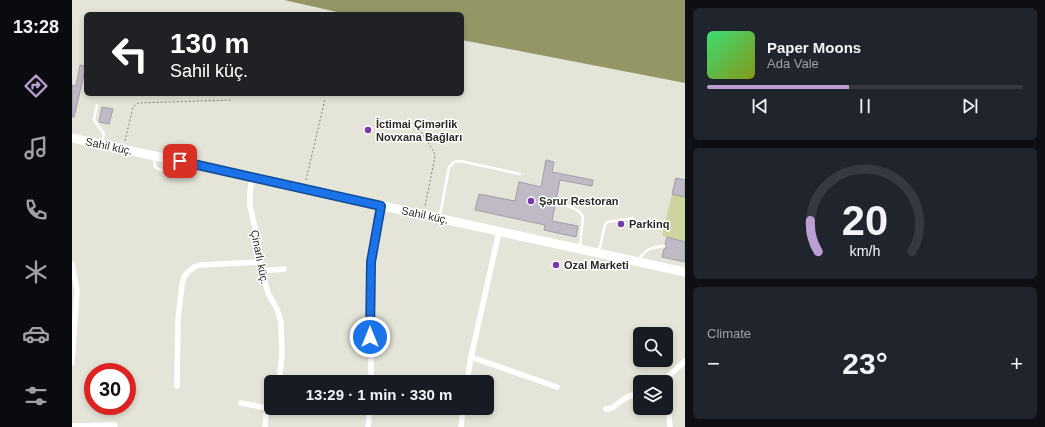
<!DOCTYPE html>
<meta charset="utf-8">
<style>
body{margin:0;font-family:Arial,sans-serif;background:#20242c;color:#f1f3f6;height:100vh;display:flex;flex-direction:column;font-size:15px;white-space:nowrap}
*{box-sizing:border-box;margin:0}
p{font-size:13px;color:#9ea1a6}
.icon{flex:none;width:22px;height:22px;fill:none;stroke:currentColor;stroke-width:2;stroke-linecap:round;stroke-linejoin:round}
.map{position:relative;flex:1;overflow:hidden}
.panel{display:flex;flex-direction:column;gap:8px;padding:8px;background:#0d0f14;width:360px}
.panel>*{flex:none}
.guide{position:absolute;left:12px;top:12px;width:380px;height:84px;border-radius:6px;box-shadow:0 2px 6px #0003;background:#202124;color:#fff;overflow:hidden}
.controls{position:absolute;left:561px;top:327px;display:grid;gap:8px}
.controls a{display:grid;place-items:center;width:40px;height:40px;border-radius:6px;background:#171b24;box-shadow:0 2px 6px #0003;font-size:20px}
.speed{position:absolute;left:12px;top:363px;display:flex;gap:8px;font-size:20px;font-weight:700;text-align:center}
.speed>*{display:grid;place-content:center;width:52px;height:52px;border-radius:50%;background:#171b24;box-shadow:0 2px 6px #0003;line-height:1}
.speed .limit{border:6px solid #d22;background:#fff;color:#111}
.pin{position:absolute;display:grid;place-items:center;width:34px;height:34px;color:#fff;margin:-17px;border-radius:8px;box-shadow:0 2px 6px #0006}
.me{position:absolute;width:44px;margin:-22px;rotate:0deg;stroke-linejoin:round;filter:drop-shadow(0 0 3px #0008)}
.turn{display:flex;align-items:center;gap:14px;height:84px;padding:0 20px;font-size:18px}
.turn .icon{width:52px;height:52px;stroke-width:2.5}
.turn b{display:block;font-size:28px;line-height:34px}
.big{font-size:30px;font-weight:600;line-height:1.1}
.panel .tile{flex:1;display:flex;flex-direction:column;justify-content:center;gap:6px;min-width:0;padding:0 14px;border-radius:6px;background:#20242c}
.panel .dial{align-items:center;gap:0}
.dial svg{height:104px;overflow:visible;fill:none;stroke:#363941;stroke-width:7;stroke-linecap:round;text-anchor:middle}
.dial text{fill:#f1f3f6;stroke:none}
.song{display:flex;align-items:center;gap:12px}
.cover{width:48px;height:48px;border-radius:6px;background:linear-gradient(135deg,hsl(140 70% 55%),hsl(70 70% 35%))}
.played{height:4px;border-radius:2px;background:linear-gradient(90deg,#bc9ed4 45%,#363941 45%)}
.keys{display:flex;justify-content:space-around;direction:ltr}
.heat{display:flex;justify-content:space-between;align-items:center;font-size:22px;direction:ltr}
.trip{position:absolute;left:192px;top:375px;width:230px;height:40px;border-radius:6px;background:#171b24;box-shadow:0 2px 6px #0003;font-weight:600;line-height:40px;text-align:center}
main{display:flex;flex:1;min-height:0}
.tab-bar{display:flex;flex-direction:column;width:72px;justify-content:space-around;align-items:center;background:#090b0e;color:#9ea1a6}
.tab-bar .icon{width:28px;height:28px}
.tab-bar .current{color:#bc9ed4}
.tab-bar b{font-size:18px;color:#f1f3f6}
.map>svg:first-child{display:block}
.green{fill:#cfd3a0}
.water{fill:#949765}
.building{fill:#c0bac6;stroke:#a29ca8}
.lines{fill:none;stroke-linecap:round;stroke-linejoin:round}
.path{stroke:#818178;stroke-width:1;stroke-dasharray:2 2;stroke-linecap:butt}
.lane{stroke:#fff;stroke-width:2.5}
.street{stroke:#fff;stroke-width:5.5}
.primary{stroke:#fff;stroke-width:9}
.route-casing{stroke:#114b97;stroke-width:10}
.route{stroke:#1a73e8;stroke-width:7}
.poi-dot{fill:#7c37aa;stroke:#fff;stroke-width:1.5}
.labels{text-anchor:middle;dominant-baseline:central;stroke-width:3;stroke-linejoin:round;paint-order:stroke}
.poi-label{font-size:11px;font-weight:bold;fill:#292924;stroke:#fff;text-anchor:start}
.street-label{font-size:11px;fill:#292924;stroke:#fff}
</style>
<main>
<nav class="tab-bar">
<b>13:28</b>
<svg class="icon current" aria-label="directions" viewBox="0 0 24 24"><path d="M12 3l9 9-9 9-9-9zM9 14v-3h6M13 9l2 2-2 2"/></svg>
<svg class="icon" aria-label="music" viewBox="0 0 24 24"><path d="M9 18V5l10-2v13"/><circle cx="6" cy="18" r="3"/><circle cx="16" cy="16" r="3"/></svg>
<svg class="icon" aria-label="phone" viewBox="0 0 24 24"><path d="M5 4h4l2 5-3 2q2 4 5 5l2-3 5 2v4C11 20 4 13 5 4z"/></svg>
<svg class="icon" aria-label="climate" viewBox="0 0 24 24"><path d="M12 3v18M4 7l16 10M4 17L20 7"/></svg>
<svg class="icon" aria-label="car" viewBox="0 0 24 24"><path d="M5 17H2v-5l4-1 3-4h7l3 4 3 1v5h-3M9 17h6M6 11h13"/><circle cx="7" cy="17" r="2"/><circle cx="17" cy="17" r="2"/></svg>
<svg class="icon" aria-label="filters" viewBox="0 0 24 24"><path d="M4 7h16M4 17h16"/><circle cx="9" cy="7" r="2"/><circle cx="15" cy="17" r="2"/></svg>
</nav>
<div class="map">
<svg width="613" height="427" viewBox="0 0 613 427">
<rect width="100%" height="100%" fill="#e4e5d8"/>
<polygon class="green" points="600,194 613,197 613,242 590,236"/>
<polygon class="water" points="212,0 613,0 613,83 390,40 390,14 274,14"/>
<g class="building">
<polygon points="8,65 14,66 2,117 0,117 0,85 4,86"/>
<polygon points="30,107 41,109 37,124 27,122"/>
<polygon points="474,160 482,162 480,172 521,180 520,186 488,180 480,221 506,226 504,237 472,230 473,225 403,210 407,194 443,201 447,182 469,187"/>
<polygon points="604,178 613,180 613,197 600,194"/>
<polygon points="595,237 613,242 613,262 590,257 592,249 595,247 593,244"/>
</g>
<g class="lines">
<g class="path">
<polyline points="343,122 362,152 363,157 353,206"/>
<polyline points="53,141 61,107 66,103 160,100"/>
<polyline points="234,180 253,99"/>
</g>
<g class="lane">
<polyline points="25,105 22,120 32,134 30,142"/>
<path d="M82,158L83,167C93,173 99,172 105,164"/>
<path d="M489,203C497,207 508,209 511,217L508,247"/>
<polyline points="368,216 377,167 382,162 388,161 448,174"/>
<polyline points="527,251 533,225 535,222 561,218"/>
<path d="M566,260C575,248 578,248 592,246"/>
</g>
<g class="street">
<polyline points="180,177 178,193 178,206 184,232 187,262 196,293 205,309 209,322 210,354 207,382"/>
<polyline points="0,264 5,290 0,363"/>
<polyline points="189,271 212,269"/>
<polyline points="399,357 485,387"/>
<polyline points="299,382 299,262 309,206"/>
<polyline points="395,382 399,357 427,232"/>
<polyline points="586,382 593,379 613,361"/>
<polyline points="105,386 106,319 110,285 112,277 116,272 122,267 128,265 187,262"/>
<polyline points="594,388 598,427"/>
<polyline points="169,403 195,408"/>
<polyline points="534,409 540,408 552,399 568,391"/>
<polyline points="0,426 43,425"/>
<polyline points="193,427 194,414 199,400"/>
<polyline points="296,427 298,408"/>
<polyline points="389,427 391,408"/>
</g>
<polyline class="primary" points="0,138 613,272"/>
</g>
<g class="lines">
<defs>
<polyline id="route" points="108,161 309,206 299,262 298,337"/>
</defs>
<use href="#route" class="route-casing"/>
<use href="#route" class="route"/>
</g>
<g class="poi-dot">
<circle cx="296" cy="130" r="4"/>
<circle cx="459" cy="201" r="4"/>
<circle cx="549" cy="224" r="4"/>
<circle cx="484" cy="265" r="4"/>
</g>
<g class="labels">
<g class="poi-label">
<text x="304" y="124">İctimai Çimərlik<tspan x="304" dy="13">Novxana Bağları</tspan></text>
<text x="467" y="201">Şərur Restoran</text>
<text x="557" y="224">Parkinq</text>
<text x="492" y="265">Ozal Marketi</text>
</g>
<g class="street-label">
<text transform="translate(37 146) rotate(12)">Sahil küç.</text>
<text transform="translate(353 215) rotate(12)">Sahil küç.</text>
<text transform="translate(188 257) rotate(79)">Çinarlı küç.</text>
</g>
</g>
</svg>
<div class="controls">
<a><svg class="icon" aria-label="search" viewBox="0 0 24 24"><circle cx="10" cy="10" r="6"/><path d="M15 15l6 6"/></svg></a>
<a><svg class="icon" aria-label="layers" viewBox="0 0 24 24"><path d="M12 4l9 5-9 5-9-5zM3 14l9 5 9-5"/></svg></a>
</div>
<div class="speed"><div class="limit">30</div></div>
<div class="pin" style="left:108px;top:161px;background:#d93025"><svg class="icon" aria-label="arrive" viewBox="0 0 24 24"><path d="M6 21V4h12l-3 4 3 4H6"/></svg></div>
<svg class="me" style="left:298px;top:337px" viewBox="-20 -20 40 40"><circle r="17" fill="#1a73e8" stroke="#fff" stroke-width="3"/><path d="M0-11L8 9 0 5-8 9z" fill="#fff"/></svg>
<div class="trip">13:29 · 1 min · 330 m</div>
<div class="guide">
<div class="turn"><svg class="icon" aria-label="left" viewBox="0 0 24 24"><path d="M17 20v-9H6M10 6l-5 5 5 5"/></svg><div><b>130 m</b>Sahil küç.</div></div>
</div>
</div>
<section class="panel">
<div class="tile">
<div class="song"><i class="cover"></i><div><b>Paper Moons</b><p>Ada Vale</p></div></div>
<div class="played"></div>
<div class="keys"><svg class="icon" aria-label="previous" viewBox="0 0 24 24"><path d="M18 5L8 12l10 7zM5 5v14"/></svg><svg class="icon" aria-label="pause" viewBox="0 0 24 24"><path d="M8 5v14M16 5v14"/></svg><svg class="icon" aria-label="next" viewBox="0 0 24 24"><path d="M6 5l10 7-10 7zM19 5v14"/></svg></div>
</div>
<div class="tile dial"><svg viewBox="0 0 100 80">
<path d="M14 69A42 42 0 1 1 86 69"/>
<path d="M14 69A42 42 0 0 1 8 45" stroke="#bc9ed4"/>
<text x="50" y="56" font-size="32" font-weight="700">20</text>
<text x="50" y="72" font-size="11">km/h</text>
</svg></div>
<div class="tile"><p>Climate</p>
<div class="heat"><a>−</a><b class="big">23°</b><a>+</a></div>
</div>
</section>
</main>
